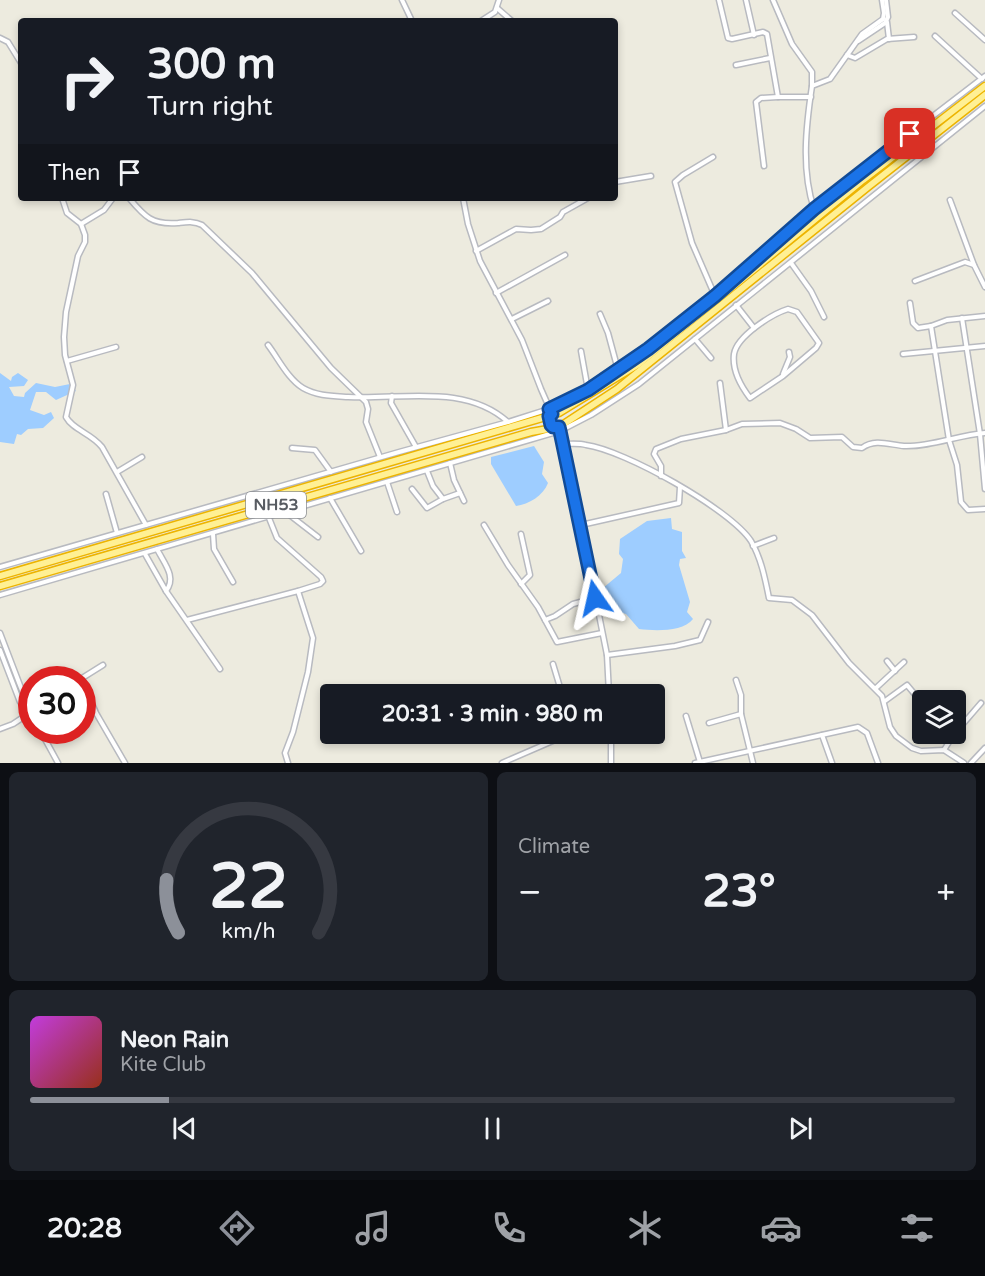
<!DOCTYPE html>
<meta charset="utf-8">
<style>
body{margin:0;font-family:"Varela Round",sans-serif;background:#20242c;color:#f1f3f6;height:100vh;display:flex;flex-direction:column;font-size:22px;white-space:nowrap}
*{box-sizing:border-box;margin:0}
p{font-size:20px;color:#9ea1a6}
.icon{flex:none;width:33px;height:33px;fill:none;stroke:currentColor;stroke-width:2;stroke-linecap:round;stroke-linejoin:round}
.map{position:relative;height:763px;overflow:hidden}
.sheet{display:flex;flex-direction:column;gap:9px;padding:9px;background:#0d0f14;flex:1}
.sheet>*{flex:none}
.banner{position:absolute;left:18px;top:18px;width:600px;height:183px;border-radius:6px;box-shadow:0 3px 9px #0003;background:#171b24;color:#f1f3f6;overflow:hidden}
.fabs{position:absolute;left:912px;top:690px;display:grid;gap:12px}
.fabs a{display:grid;place-items:center;width:54px;height:54px;border-radius:6px;background:#171b24;box-shadow:0 3px 9px #0003;font-size:30px}
.speed{position:absolute;left:18px;top:666px;display:flex;gap:12px;font-size:30px;font-weight:700;text-align:center}
.speed>*{display:grid;place-content:center;width:78px;height:78px;border-radius:50%;background:#171b24;box-shadow:0 3px 9px #0003;line-height:1}
.speed .limit{border:9px solid #d22;background:#fff;color:#111}
.pin{position:absolute;display:grid;place-items:center;width:51px;height:51px;color:#fff;margin:-26px;border-radius:12px;box-shadow:0 3px 9px #0006}
.me{position:absolute;width:66px;margin:-33px;rotate:349deg;stroke-linejoin:round;filter:drop-shadow(0 0 4px #0008)}
.turn{display:flex;align-items:center;gap:21px;height:126px;padding:0 30px;font-size:27px}
.turn .icon{width:78px;height:78px;stroke-width:2.5}
.turn b{display:block;font-size:42px;line-height:51px}
.then{display:flex;align-items:center;height:57px;padding:0 30px;background:#0003;gap:12px;font-size:22px}
.big{font-size:45px;font-weight:700;line-height:1.1}
.sheet .widget{flex:1;display:flex;flex-direction:column;justify-content:center;gap:9px;min-width:0;padding:0 21px;border-radius:9px;background:#20242c}
.sheet .dial{align-items:center;gap:0}
.dial svg{height:156px;overflow:visible;fill:none;stroke:#363941;stroke-width:7;stroke-linecap:round;text-anchor:middle}
.dial text{fill:#f1f3f6;stroke:none}
.song{display:flex;align-items:center;gap:18px}
.cover{width:72px;height:72px;border-radius:9px;background:linear-gradient(135deg,hsl(290 70% 55%),hsl(10 70% 35%))}
.played{height:6px;border-radius:3px;background:linear-gradient(90deg,#8c9099 15%,#363941 15%)}
.keys{display:flex;justify-content:space-around;direction:ltr}
.heat{display:flex;justify-content:space-between;align-items:center;font-size:33px;direction:ltr}
.sheet .tiles{flex:1;display:grid;gap:9px;grid-template-columns:1fr 1fr}
.widget:last-child{grid-column:span 2}
.trip{position:absolute;left:320px;top:684px;width:345px;height:60px;border-radius:6px;background:#171b24;box-shadow:0 3px 9px #0003;font-weight:700;line-height:60px;text-align:center}
.menu{display:flex;height:96px;justify-content:space-around;align-items:center;background:#090b0e;color:#9ea1a6}
.menu .icon{width:42px;height:42px}
.menu .active{color:#8c9099}
.menu b{font-size:27px;color:#f1f3f6}
.map>svg:first-child{display:block}
.water{fill:#9ecdff}
.lines{fill:none;stroke-linecap:round;stroke-linejoin:round}
.minor-casing{stroke:#b8bac0;stroke-width:7}
.trunk-casing{stroke:#edb400;stroke-width:9}
.minor{stroke:#fff;stroke-width:4}
.trunk{stroke:#fff094;stroke-width:6}
.route-casing{stroke:#114b97;stroke-width:15}
.route{stroke:#1a73e8;stroke-width:10}
.labels{text-anchor:middle;dominant-baseline:central;stroke-width:6;stroke-linejoin:round;paint-order:stroke}
.shield{fill:#fff;stroke:#8a8d91;stroke-width:1.5}
.shield-label{font-size:16px;font-weight:bold;fill:#585c62}
</style>
<div class="map">
<svg width="985" height="763" viewBox="0 0 985 763">
<rect width="100%" height="100%" fill="#edebdf"/>
<g class="water">
<polygon points="0,373 11,381 12,377 18,373 28,380 24,386 9,387 14,396 24,397 25,393 36,383 55,387 70,384 76,391 56,400 46,392 36,392 30,410 44,415 51,412 54,418 43,428 28,429 21,435 17,434 14,444 0,442"/>
<path d="M534,446L544,462L542,474L548,483C543,496 529,504 516,506L491,464V457Z"/>
<path d="M671,518L672,529L682,532V551L686,558L680,559L679,565L690,602L687,612L693,619C683,632 655,631 639,629L626,614L612,610L602,595L603,588L621,573L623,559L619,554L620,539L647,521Z"/>
</g>
<g class="lines">
<defs>
<g id="minor">
<polyline points="402,0 412,21"/>
<polyline points="719,0 728,38 732,39 763,32 767,34 778,97 811,97"/>
<polyline points="746,0 754,35"/>
<polyline points="773,0 792,44 812,72 812,86"/>
<polyline points="497,8 512,21"/>
<polyline points="955,13 985,40"/>
<polyline points="481,21 495,12 499,0"/>
<polyline points="887,22 889,39"/>
<polyline points="935,36 982,79"/>
<polyline points="0,38 8,42 21,63"/>
<polyline points="858,41 885,23 888,17 886,0"/>
<polyline points="847,55 855,58 887,39 914,37"/>
<polyline points="736,65 770,58"/>
<polyline points="713,157 683,175 675,182 692,243 715,296"/>
<polyline points="764,166 756,102 761,98 778,97"/>
<polyline points="615,182 651,176"/>
<path d="M62,198L67,213L81,224L85,235V242L78,256L66,312L64,337L65,355L73,385L66,417C73,430 91,433 102,447L146,525"/>
<path d="M129,198C145,217 152,225 178,223C188,222 194,221 202,225L252,273L331,368L366,402L368,409L366,422L380,457"/>
<polyline points="463,198 468,224 480,261 522,340 541,389 552,414"/>
<polyline points="950,200 974,265"/>
<path d="M814,209C801,170 806,126 812,86L830,79L862,34L883,19L884,13L882,0"/>
<polyline points="81,224 104,210 113,198"/>
<polyline points="476,251 516,229 531,230 541,229 560,217 563,212 588,198"/>
<polyline points="791,263 811,291 824,317"/>
<polyline points="915,281 965,262 974,265 985,287"/>
<polyline points="496,293 565,255"/>
<polyline points="910,303 913,323 918,328 931,326 947,320 985,316"/>
<polyline points="736,305 754,328"/>
<path d="M788,309L797,312L819,343L816,348L783,376L750,398C740,385 732,370 734,354C737,336 772,314 788,309Z"/>
<polyline points="600,314 608,333 618,370"/>
<polyline points="962,318 980,434 985,489"/>
<polyline points="512,319 548,301"/>
<polyline points="931,326 949,440 957,465 961,502 968,510 985,509"/>
<polyline points="695,339 711,358"/>
<path d="M268,345C278,358 288,379 303,388C317,396 332,396 348,397C401,400 465,383 508,422"/>
<polyline points="581,351 588,390"/>
<polyline points="903,354 985,346"/>
<polyline points="67,361 116,347"/>
<polyline points="783,374 790,357 789,352"/>
<polyline points="720,383 726,430"/>
<polyline points="392,396 391,403 416,447"/>
<polyline points="560,430 581,525 607,655 609,694"/>
<path d="M563,444C571,444 579,443 586,445C624,450 730,509 751,541C761,558 765,578 769,598L792,600L812,615L849,663L882,696L890,727L896,736L912,748L921,751L944,750L964,763"/>
<polyline points="292,448 315,450 331,472"/>
<polyline points="450,463 454,480 464,501"/>
<polyline points="427,471 433,486 443,499"/>
<polyline points="117,472 142,457"/>
<path d="M661,476V466L654,454L656,449L681,439L726,430L742,424L780,423L796,429L810,438L842,437L853,447L862,448C875,438 890,445 904,446C931,447 958,435 985,433"/>
<polyline points="387,482 397,512"/>
<polyline points="412,489 427,508 443,499 460,493"/>
<polyline points="106,494 117,533"/>
<polyline points="330,498 361,551"/>
<polyline points="287,513 318,537"/>
<polyline points="269,518 277,538 321,577 323,581 320,584 298,591"/>
<polyline points="484,525 508,565 538,607 557,642 602,633"/>
<polyline points="581,525 679,503 680,487"/>
<polyline points="213,534 214,549 233,582"/>
<polyline points="521,534 530,575 521,584"/>
<polyline points="753,546 774,538"/>
<path d="M157,549C164,563 177,577 166,591"/>
<polyline points="145,554 166,591 220,669"/>
<polyline points="0,567 399,452 508,422 549,409 588,390 648,349 715,296 856,175 985,76"/>
<polyline points="0,595 560,431 591,415 639,384 985,106"/>
<polyline points="187,620 298,591 313,638 308,672 293,732 285,753 288,763"/>
<polyline points="545,620 555,616 573,604 595,598"/>
<polyline points="0,633 26,701 26,710"/>
<polyline points="0,650 20,702 32,715"/>
<polyline points="607,655 675,646 700,640 708,622"/>
<polyline points="887,661 895,671"/>
<polyline points="553,664 562,694"/>
<polyline points="79,680 103,665"/>
<polyline points="736,680 741,695 741,714"/>
<polyline points="82,681 96,713 125,763"/>
<polyline points="876,688 904,662"/>
<polyline points="885,701 907,685 922,703"/>
<polyline points="686,716 700,762"/>
<polyline points="709,723 741,714 753,763"/>
<polyline points="0,729 13,724 31,712"/>
<polyline points="40,730 58,763"/>
<polyline points="956,732 981,703"/>
<polyline points="822,735 832,763"/>
<polyline points="944,750 954,734"/>
<polyline points="502,763 555,740 558,734"/>
<polyline points="611,763 611,734"/>
<polyline points="695,763 858,727 867,733 878,763"/>
<polyline points="971,763 985,748"/>
</g>
<g id="trunk">
<polyline points="559,413 639,364 863,180 985,86"/>
<polyline points="0,576 549,416"/>
<polyline points="0,586 531,432 559,427 617,389 868,187 985,95"/>
</g>
</defs>
<use href="#minor" class="minor-casing"/>
<use href="#trunk" class="trunk-casing"/>
<use href="#minor" class="minor"/>
<use href="#trunk" class="trunk"/>
</g>
<g class="lines">
<defs>
<polyline id="route" points="595,598 560,431 559,427 553,427 551,425 549,416 552,414 549,409 588,390 648,349 715,296 814,209 910,134"/>
</defs>
<use href="#route" class="route-casing"/>
<use href="#route" class="route"/>
</g>
<g class="labels">
<rect class="shield" x="246" y="492" width="60" height="26" rx="4.5"/>
<g class="shield-label">
<text x="276" y="505">NH53</text>
</g>
</g>
</svg>
<div class="fabs">
<a><svg class="icon" aria-label="layers" viewBox="0 0 24 24"><path d="M12 4l9 5-9 5-9-5zM3 14l9 5 9-5"/></svg></a>
</div>
<div class="speed"><div class="limit">30</div></div>
<div class="pin" style="left:910px;top:134px;background:#d93025"><svg class="icon" aria-label="arrive" viewBox="0 0 24 24"><path d="M6 21V4h12l-3 4 3 4H6"/></svg></div>
<svg class="me" style="left:595px;top:598px" viewBox="-20 -20 40 40"><path d="M0-17L14 15 0 8-14 15z" fill="#1a73e8" stroke="#fff" stroke-width="4"/></svg>
<div class="trip">20:31 · 3 min · 980 m</div>
<div class="banner">
<div class="turn"><svg class="icon" aria-label="right" viewBox="0 0 24 24"><path d="M7 20v-9h11M14 6l5 5-5 5"/></svg><div><b>300 m</b>Turn right</div></div>
<div class="then">Then<svg class="icon" aria-label="arrive" viewBox="0 0 24 24"><path d="M6 21V4h12l-3 4 3 4H6"/></svg></div>
</div>
</div>
<section class="sheet">
<div class="tiles">
<div class="widget dial"><svg viewBox="0 0 100 80">
<path d="M14 69A42 42 0 1 1 86 69"/>
<path d="M14 69A42 42 0 0 1 8 42" stroke="#8c9099"/>
<text x="50" y="56" font-size="32" font-weight="700">22</text>
<text x="50" y="72" font-size="11">km/h</text>
</svg></div>
<div class="widget"><p>Climate</p>
<div class="heat"><a>−</a><b class="big">23°</b><a>+</a></div>
</div>
<div class="widget">
<div class="song"><i class="cover"></i><div><b>Neon Rain</b><p>Kite Club</p></div></div>
<div class="played"></div>
<div class="keys"><svg class="icon" aria-label="previous" viewBox="0 0 24 24"><path d="M18 5L8 12l10 7zM5 5v14"/></svg><svg class="icon" aria-label="pause" viewBox="0 0 24 24"><path d="M8 5v14M16 5v14"/></svg><svg class="icon" aria-label="next" viewBox="0 0 24 24"><path d="M6 5l10 7-10 7zM19 5v14"/></svg></div>
</div>
</div>
</section>
<nav class="menu">
<b>20:28</b>
<svg class="icon active" aria-label="directions" viewBox="0 0 24 24"><path d="M12 3l9 9-9 9-9-9zM9 14v-3h6M13 9l2 2-2 2"/></svg>
<svg class="icon" aria-label="music" viewBox="0 0 24 24"><path d="M9 18V5l10-2v13"/><circle cx="6" cy="18" r="3"/><circle cx="16" cy="16" r="3"/></svg>
<svg class="icon" aria-label="phone" viewBox="0 0 24 24"><path d="M5 4h4l2 5-3 2q2 4 5 5l2-3 5 2v4C11 20 4 13 5 4z"/></svg>
<svg class="icon" aria-label="climate" viewBox="0 0 24 24"><path d="M12 3v18M4 7l16 10M4 17L20 7"/></svg>
<svg class="icon" aria-label="car" viewBox="0 0 24 24"><path d="M5 17H2v-5l4-1 3-4h7l3 4 3 1v5h-3M9 17h6M6 11h13"/><circle cx="7" cy="17" r="2"/><circle cx="17" cy="17" r="2"/></svg>
<svg class="icon" aria-label="filters" viewBox="0 0 24 24"><path d="M4 7h16M4 17h16"/><circle cx="9" cy="7" r="2"/><circle cx="15" cy="17" r="2"/></svg>
</nav>
